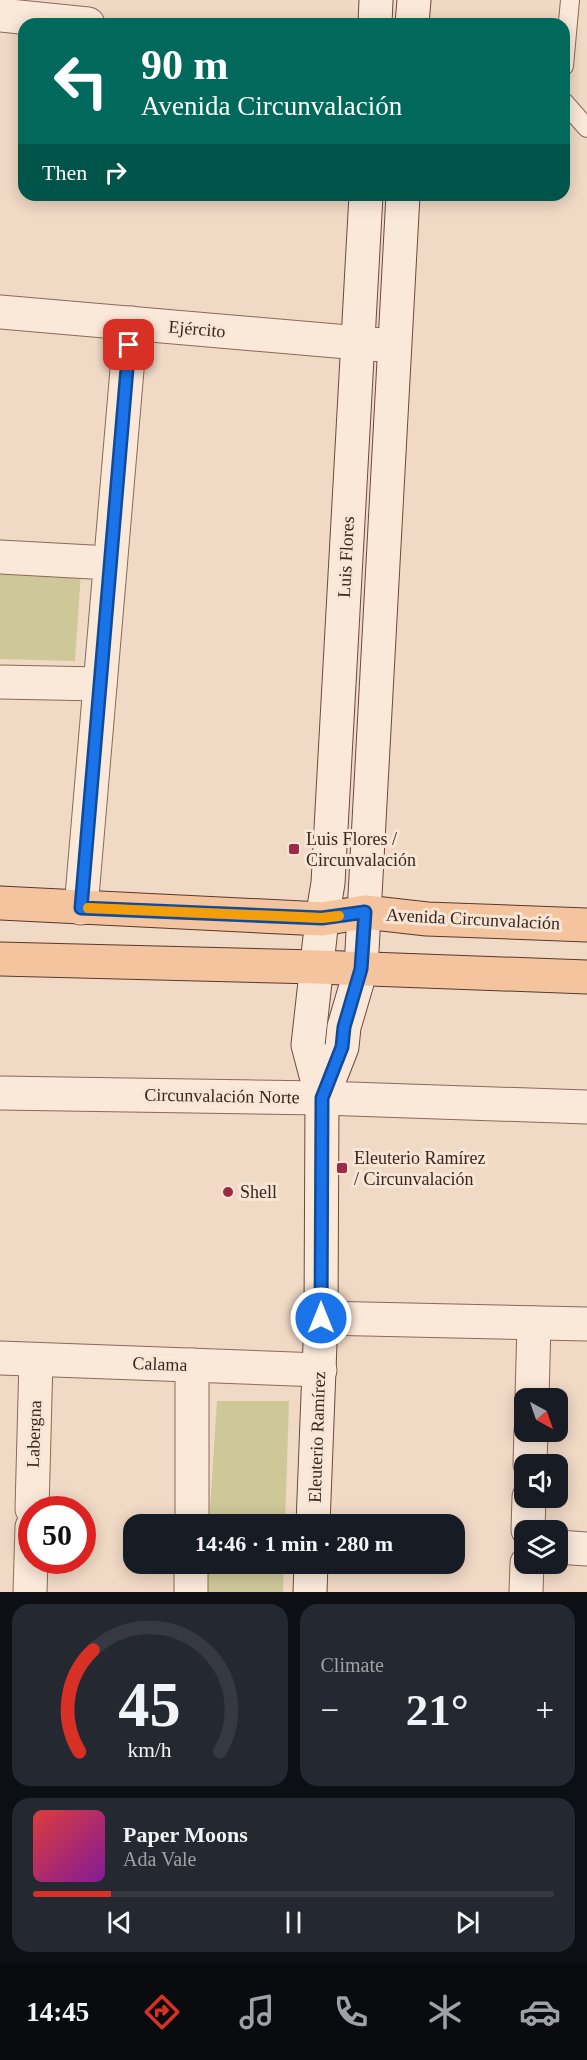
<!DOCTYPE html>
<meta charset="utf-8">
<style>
body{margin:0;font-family:"Times New Roman",serif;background:#242831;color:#f1f3f6;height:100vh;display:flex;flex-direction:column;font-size:22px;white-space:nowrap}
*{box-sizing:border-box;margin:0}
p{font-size:20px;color:#9ea1a6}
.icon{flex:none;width:33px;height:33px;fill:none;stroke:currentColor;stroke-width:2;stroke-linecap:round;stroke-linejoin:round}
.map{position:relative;height:1592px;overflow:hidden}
.sheet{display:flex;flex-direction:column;gap:12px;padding:12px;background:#0d0f14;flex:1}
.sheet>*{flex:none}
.top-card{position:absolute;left:18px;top:18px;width:552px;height:183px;border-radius:18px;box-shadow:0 3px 15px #0003;background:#00695c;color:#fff;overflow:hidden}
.needle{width:39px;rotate:140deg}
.buttons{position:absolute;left:514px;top:1388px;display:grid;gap:12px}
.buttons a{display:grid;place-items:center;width:54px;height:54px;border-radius:12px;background:#171b24;box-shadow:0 3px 15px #0003;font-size:30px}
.speed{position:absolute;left:18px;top:1496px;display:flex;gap:12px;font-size:30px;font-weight:700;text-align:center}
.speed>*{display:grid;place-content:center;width:78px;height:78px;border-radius:50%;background:#171b24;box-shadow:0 3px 15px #0003;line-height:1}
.speed .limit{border:9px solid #d22;background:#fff;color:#111}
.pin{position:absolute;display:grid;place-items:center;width:51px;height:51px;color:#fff;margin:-26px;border-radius:12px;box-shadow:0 3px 9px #0006}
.me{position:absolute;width:66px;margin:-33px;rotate:0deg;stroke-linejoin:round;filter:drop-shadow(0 0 4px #0008)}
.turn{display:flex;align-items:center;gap:21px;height:126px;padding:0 24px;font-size:27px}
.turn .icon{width:78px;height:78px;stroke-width:2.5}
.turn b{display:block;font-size:42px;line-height:51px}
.then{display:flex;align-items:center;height:57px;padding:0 24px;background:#0003;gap:12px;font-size:22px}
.big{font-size:45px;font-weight:700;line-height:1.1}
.sheet .tile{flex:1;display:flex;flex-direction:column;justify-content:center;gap:9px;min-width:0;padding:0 21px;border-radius:18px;background:#242831}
.sheet .dial{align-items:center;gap:0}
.dial svg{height:156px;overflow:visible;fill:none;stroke:#363941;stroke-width:7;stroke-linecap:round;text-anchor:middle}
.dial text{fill:#f1f3f6;stroke:none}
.song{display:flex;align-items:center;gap:18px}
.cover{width:72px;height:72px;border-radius:9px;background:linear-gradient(135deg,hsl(0 70% 55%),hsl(290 70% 35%))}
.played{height:6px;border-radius:3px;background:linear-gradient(90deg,#d93025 15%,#363941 15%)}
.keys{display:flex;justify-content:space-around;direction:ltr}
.heat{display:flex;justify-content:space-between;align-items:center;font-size:33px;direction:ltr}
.sheet .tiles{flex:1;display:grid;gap:12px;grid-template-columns:1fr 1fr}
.tile:last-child{grid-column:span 2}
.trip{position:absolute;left:123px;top:1514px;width:342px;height:60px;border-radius:18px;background:#171b24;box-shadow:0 3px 15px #0003;font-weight:700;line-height:60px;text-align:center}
.menu{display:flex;height:96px;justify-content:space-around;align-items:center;background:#090b0e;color:#9ea1a6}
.menu .icon{width:42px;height:42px}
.menu .current{color:#d93025}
.menu b{font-size:27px;color:#f1f3f6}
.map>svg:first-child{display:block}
.green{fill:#cec899}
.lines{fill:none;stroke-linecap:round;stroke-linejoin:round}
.service-casing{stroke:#8b695a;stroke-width:20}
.minor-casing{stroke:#8b695a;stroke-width:35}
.tertiary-casing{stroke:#8b695a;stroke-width:35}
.secondary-casing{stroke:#6d4a3e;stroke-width:35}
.primary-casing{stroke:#59382f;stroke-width:35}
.service{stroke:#fae8d9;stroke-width:18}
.minor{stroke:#fae8d9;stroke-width:33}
.tertiary{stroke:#fae8d9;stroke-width:33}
.secondary{stroke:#fae8d9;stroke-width:33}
.primary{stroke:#f3c49d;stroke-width:33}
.route-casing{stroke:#114b97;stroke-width:15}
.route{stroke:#1a73e8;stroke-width:10}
.slow{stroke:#f59e0b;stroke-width:10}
.poi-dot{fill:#9c2945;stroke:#f7e5d5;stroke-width:2}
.labels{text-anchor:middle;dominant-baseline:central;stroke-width:6;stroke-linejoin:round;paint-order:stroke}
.street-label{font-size:18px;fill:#3b261f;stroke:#f7e5d5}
.poi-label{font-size:18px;fill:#3b261f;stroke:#f7e5d5;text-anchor:start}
</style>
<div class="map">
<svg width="587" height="1592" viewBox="0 0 587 1592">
<rect width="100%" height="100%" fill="#f0d9c5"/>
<g class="green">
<polygon points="0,570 81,572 75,661 0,659"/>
<polygon points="217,1401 289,1401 285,1524 209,1524"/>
<polygon points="206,1563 284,1563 283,1592 204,1592"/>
</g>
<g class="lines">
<defs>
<g id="service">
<polyline points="564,66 570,0"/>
<polyline points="564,102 587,128"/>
</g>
<g id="minor">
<polyline points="0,15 88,24"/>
<polyline points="0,312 394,346"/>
<polyline points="0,557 110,563"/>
<polyline points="0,682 100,684"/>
<polyline points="81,908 131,323"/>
<polyline points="321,1318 587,1324"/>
<polyline points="0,1358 320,1370"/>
<polyline points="532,1398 534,1323"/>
<polyline points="530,1464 531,1431"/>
<polyline points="32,1509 36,1360"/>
<polyline points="192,1524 192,1365"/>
<polyline points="528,1530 529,1497"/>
<polyline points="558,1547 587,1549"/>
<polyline points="30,1592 32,1527"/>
<polyline points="191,1592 191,1563"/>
<polyline points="526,1592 527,1563"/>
</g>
<polyline id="tertiary" points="0,1093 322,1098 587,1107"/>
<g id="secondary">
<polyline points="375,24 376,0"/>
<polyline points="412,24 414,0"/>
<polyline points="322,1098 342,1047 344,1027 361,969 403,195"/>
<polyline points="313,1524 321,1318 322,1098 308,1045 322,919 328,883 366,195"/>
<polyline points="310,1592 311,1563"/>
</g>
<g id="primary">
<polyline points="0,903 322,919 365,912 427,919 587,925"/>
<polyline points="0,959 317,967 587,977"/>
</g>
</defs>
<use href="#service" class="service-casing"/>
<use href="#minor" class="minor-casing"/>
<use href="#tertiary" class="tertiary-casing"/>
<use href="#secondary" class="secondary-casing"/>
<use href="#primary" class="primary-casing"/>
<use href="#service" class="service"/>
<use href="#minor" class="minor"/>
<use href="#tertiary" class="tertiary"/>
<use href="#secondary" class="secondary"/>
<use href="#primary" class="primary"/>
</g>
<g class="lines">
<defs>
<polyline id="route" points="129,345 81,908 322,918 365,912 361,969 344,1027 342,1047 322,1098 321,1318"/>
</defs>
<use href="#route" class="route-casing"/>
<use href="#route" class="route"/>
<polyline class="slow" points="88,908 322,918 339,916"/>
</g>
<g class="poi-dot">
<rect x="288" y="843" width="12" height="12" rx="3"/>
<rect x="336" y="1162" width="12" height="12" rx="3"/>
<circle cx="228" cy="1192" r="6"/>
</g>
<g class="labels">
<g class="street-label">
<text transform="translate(197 329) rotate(5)">Ejército</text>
<text transform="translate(346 557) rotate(-87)">Luis Flores</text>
<text transform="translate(473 919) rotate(3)">Avenida Circunvalación</text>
<text transform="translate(222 1096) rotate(1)">Circunvalación Norte</text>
<text transform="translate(160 1364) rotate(2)">Calama</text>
<text transform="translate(34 1434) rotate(-88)">Labergna</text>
<text transform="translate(317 1437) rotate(-88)">Eleuterio Ramírez</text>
</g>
<g class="poi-label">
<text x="306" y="839">Luis Flores /<tspan x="306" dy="21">Circunvalación</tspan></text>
<text x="354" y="1158">Eleuterio Ramírez<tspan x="354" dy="21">/ Circunvalación</tspan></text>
<text x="240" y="1192">Shell</text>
</g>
</g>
</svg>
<div class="buttons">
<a><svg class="needle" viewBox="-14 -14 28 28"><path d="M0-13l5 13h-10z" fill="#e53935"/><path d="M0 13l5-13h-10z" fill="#9ea1a6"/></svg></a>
<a><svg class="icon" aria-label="sound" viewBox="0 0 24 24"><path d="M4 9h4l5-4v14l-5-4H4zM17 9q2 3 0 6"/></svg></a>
<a><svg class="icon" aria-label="layers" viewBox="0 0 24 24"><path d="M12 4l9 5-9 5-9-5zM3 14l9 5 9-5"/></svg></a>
</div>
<div class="speed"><div class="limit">50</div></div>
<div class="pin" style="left:129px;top:345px;background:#d93025"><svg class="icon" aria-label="arrive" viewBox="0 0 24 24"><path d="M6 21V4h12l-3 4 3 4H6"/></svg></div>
<svg class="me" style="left:321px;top:1318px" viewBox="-20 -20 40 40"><circle r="17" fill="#1a73e8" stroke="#fff" stroke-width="3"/><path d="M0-11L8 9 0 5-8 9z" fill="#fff"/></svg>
<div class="trip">14:46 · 1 min · 280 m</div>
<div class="top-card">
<div class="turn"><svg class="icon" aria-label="left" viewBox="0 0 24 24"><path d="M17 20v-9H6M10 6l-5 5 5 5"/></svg><div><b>90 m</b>Avenida Circunvalación</div></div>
<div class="then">Then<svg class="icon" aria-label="right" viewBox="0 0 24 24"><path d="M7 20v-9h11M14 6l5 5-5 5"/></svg></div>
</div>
</div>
<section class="sheet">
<div class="tiles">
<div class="tile dial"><svg viewBox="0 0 100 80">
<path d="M14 69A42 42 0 1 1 86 69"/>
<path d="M14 69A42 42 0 0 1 21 17" stroke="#d93025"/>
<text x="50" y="56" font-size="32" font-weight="700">45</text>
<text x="50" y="72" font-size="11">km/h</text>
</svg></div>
<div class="tile"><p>Climate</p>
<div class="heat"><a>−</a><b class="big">21°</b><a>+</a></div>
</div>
<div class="tile">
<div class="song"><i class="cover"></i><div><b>Paper Moons</b><p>Ada Vale</p></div></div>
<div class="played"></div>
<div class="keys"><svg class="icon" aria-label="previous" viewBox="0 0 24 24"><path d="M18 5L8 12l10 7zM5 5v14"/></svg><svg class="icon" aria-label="pause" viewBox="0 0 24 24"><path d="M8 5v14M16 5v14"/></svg><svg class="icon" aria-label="next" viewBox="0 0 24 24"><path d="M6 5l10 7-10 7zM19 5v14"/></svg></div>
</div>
</div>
</section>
<nav class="menu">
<b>14:45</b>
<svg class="icon current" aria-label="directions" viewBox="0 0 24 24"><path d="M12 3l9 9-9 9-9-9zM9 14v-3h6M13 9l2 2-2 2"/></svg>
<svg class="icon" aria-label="music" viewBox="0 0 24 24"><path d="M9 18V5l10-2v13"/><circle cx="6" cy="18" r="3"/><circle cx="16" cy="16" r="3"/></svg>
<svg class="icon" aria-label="phone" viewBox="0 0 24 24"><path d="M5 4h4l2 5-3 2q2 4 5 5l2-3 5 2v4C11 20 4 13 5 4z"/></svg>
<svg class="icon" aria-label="climate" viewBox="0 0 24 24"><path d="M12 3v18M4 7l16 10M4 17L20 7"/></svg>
<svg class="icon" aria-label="car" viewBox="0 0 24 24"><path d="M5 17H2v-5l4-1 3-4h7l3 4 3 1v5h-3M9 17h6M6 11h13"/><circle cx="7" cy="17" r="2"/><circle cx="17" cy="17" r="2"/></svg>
</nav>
